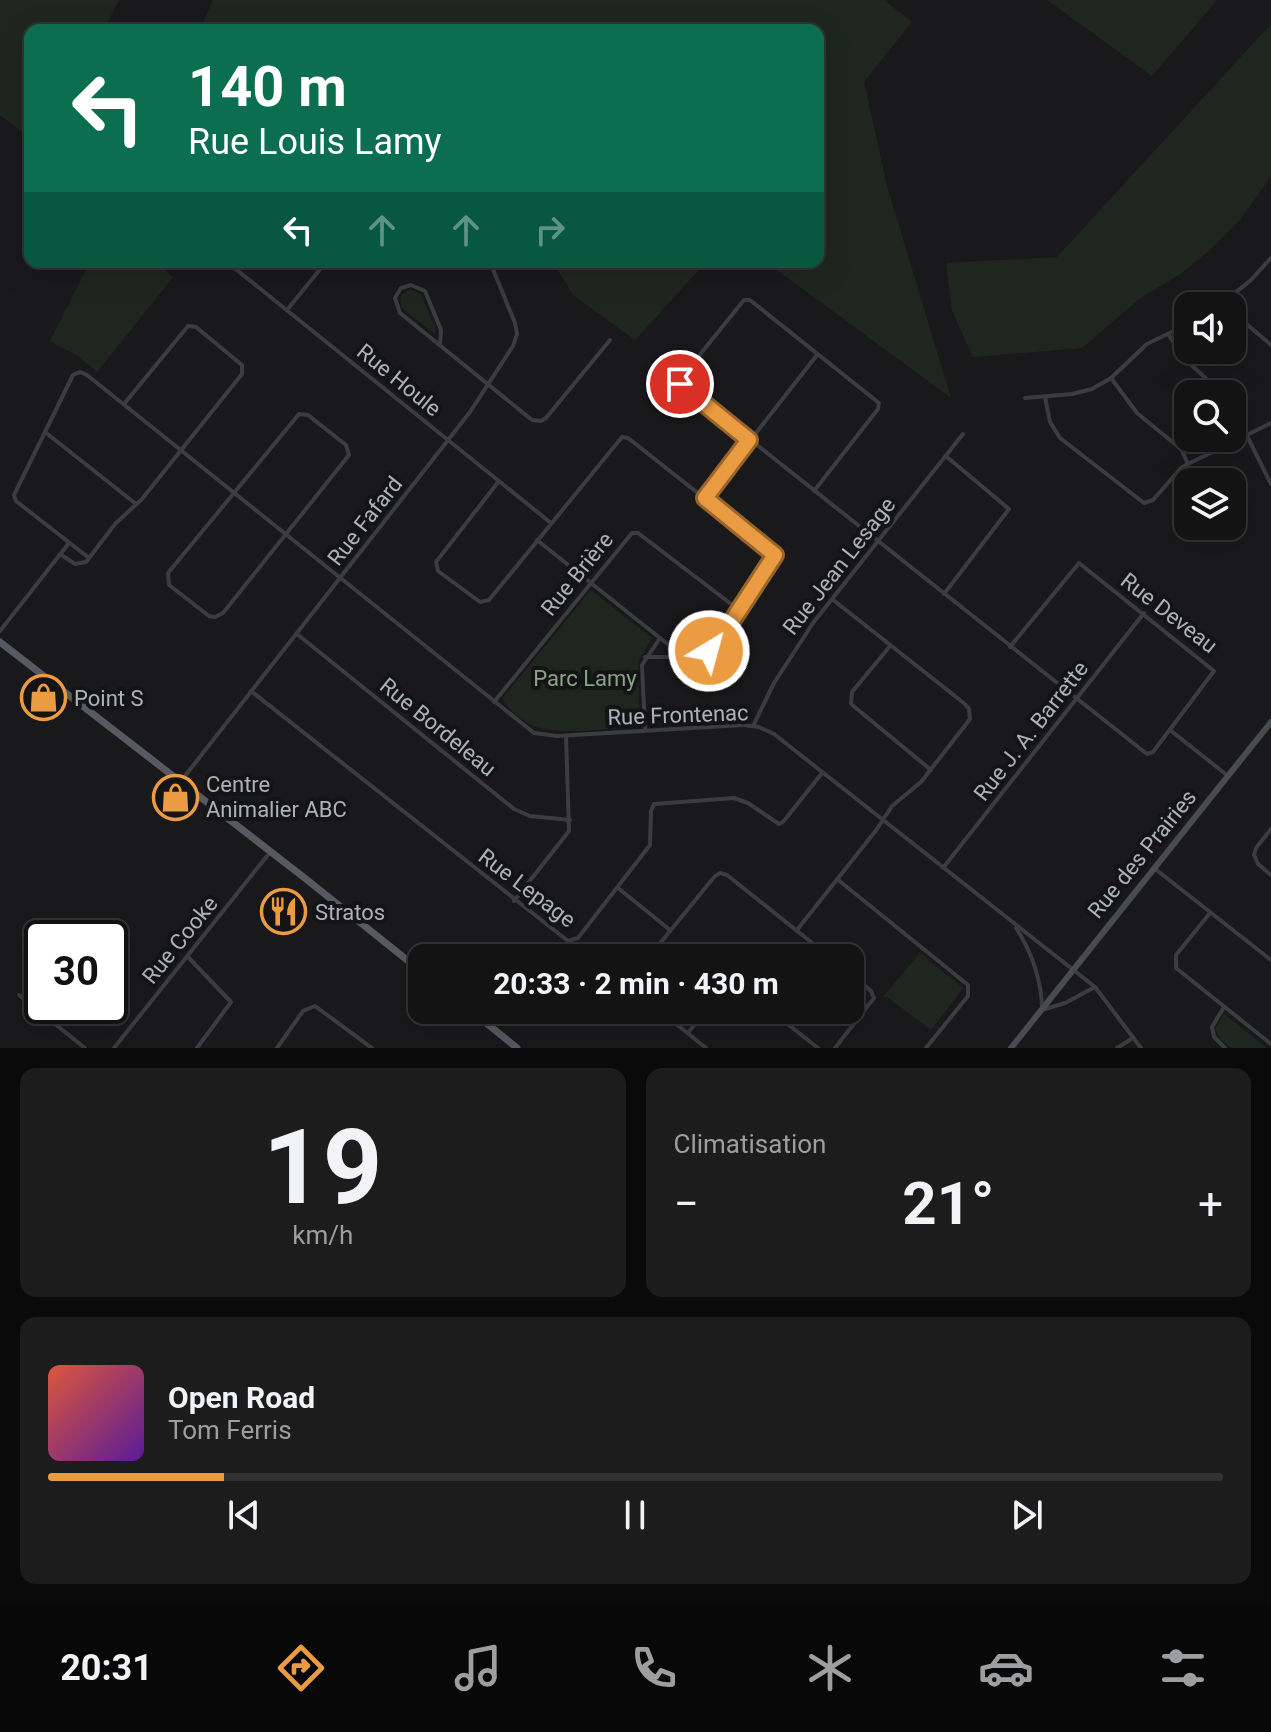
<!DOCTYPE html>
<html lang="fr">
<meta charset="utf-8">
<style>
body{margin:0;font-family:Roboto,sans-serif;background:#1c1c1d;color:#f1f3f6;height:100vh;display:flex;flex-direction:column;font-size:30px;white-space:nowrap}
*{box-sizing:border-box;margin:0}
p{font-size:26px;color:#9d9ea0}
.icon{flex:none;width:44px;height:44px;fill:none;stroke:currentColor;stroke-width:2;stroke-linecap:round;stroke-linejoin:round}
.map{position:relative;height:1048px;overflow:hidden}
.side{display:flex;flex-direction:column;gap:20px;padding:20px;background:#0a0a0b;flex:1}
.side>*{flex:none}
.banner{position:absolute;left:24px;top:24px;width:800px;height:244px;border-radius:16px;box-shadow:0 8px 32px #0002,0 0 0 2px #323234;background:#0b6e4f;color:#fff;overflow:hidden}
.tools{position:absolute;left:1174px;top:292px;display:grid;gap:16px}
.tools a{display:grid;place-items:center;width:72px;height:72px;border-radius:16px;background:#131314;box-shadow:0 8px 32px #0002,0 0 0 2px #323234;font-size:40px}
.speed{position:absolute;left:24px;top:920px;display:flex;gap:16px;font-size:40px;font-weight:700;text-align:center}
.speed>*{display:grid;place-content:center;width:104px;height:104px;border-radius:50%;background:#131314;box-shadow:0 8px 32px #0002,0 0 0 2px #323234;line-height:1}
.speed .limit{border:4px solid #111;border-radius:12px;background:#fff;color:#111}
.pin{position:absolute;display:grid;place-items:center;width:68px;height:68px;color:#fff;margin:-34px;border:4px solid #fff;border-radius:50%;box-shadow:0 2px 8px #0007}
.me{position:absolute;width:88px;margin:-44px;rotate:37deg;stroke-linejoin:round;filter:drop-shadow(0 0 6px #0008)}
.turn{display:flex;align-items:center;gap:28px;height:168px;padding:0 32px;font-size:36px}
.turn .icon{width:104px;height:104px;stroke-width:2.5}
.turn b{display:block;font-size:56px;line-height:68px}
.lanes{display:flex;align-items:center;height:76px;padding:0 32px;background:#0003;justify-content:center;gap:40px;direction:ltr}
.lanes .off{opacity:.35}
.big{font-size:60px;font-weight:700;line-height:1.1}
.side .card{flex:1;display:flex;flex-direction:column;justify-content:center;gap:12px;min-width:0;padding:0 28px;border-radius:16px;background:#1c1c1d}
.side .dial{align-items:center;gap:0}
.dial b{font-size:104px;line-height:1}
.song{display:flex;align-items:center;gap:24px}
.cover{width:96px;height:96px;border-radius:12px;background:linear-gradient(135deg,hsl(10 70% 55%),hsl(270 70% 35%))}
.played{height:8px;border-radius:4px;background:linear-gradient(90deg,#eb9b42 15%,#323234 15%)}
.keys{display:flex;justify-content:space-around;direction:ltr}
.heat{display:flex;justify-content:space-between;align-items:center;font-size:44px;direction:ltr}
.side .tiles{flex:1;display:grid;gap:20px;grid-template-columns:1fr 1fr}
.card:last-child{grid-column:span 2}
.trip{position:absolute;left:408px;top:944px;width:456px;height:80px;border-radius:16px;background:#131314;box-shadow:0 8px 32px #0002,0 0 0 2px #323234;font-weight:700;line-height:80px;text-align:center}
.tabs{display:flex;height:128px;justify-content:space-around;align-items:center;background:#080808;color:#9d9ea0}
.tabs .icon{width:56px;height:56px}
.tabs .current{color:#eb9b42}
.tabs b{font-size:36px;color:#f1f3f6}
.map>svg:first-child{display:block}
.green{fill:#1f261f}
.lines{fill:none;stroke-linecap:round;stroke-linejoin:round}
.street{stroke:#3a3c40;stroke-width:4}
.secondary{stroke:#484b50;stroke-width:6}
.primary{stroke:#56595f;stroke-width:7}
.route-casing{stroke:#99652b;stroke-width:20}
.route{stroke:#eb9b42;stroke-width:14}
.labels{text-anchor:middle;dominant-baseline:central;stroke-width:8;stroke-linejoin:round;paint-order:stroke}
.street-label{font-size:22px;fill:#acb2ba;stroke:#141416}
.park-label{font-size:22px;fill:#87a484;stroke:#141416}
.poi-label{font-size:22px;fill:#acb2ba;stroke:#141416;text-anchor:start}
</style>
<div class="map">
<svg width="1271" height="1048" viewBox="0 0 1271 1048">
<rect width="100%" height="100%" fill="#19191b"/>
<g class="green">
<polygon points="0,0 119,0 104,30 30,30 30,138 0,115"/>
<polygon points="213,0 884,0 912,22 864,82 887,186 951,398 766,262 818,262 818,30 199,30"/>
<polygon points="1047,0 1217,0 1152,76"/>
<polygon points="1271,24 1271,176 1241,219 1210,250 1179,275 1139,299 1082,348 973,357 952,311 946,263 1057,257"/>
<polygon points="90,262 154,262 173,277 97,372 78,356 50,341"/>
<polygon points="553,262 706,262 635,340 573,295"/>
<polygon points="410,289 421,294 436,331 435,334 401,307 401,295"/>
<path d="M591,590L652,638L638,662L640,725C621,729 561,734 543,729C528,726 509,711 502,699Z"/>
<polygon points="920,953 925,957 929,953 926,958 963,988 935,1025 940,1030 935,1026 931,1030 887,997 882,998"/>
<polygon points="1224,1014 1267,1048 1231,1048 1221,1040 1215,1029"/>
</g>
<g class="lines">
<g class="street">
<polyline points="227,262 551,523"/>
<polyline points="1218,306 1250,281 1271,258"/>
<polyline points="1232,307 1243,321 1271,345"/>
<polyline points="287,310 326,262"/>
<polyline points="1168,334 1186,360 1223,394"/>
<polyline points="440,345 441,330 425,291 411,285 401,288 395,298 400,313 532,420 541,421 546,418 610,340"/>
<polyline points="1111,378 1137,413 1181,449 1188,464"/>
<polyline points="1045,397 1050,422 1060,438 1144,503 1153,500 1182,467 1271,423"/>
<polyline points="1025,398 1072,394 1092,389 1111,378 1147,344 1188,324"/>
<polyline points="1232,406 1271,484"/>
<polygon points="299,414 308,415 346,445 349,455 223,613 215,617 209,616 169,585 168,573"/>
<polyline points="45,432 136,504"/>
<polyline points="499,481 436,562 438,571 480,602 489,600 622,437 628,438 774,553 774,560 713,648 695,657 645,657"/>
<polyline points="814,491 878,409 879,403 750,300 744,300 681,378 680,384 1147,754 1153,752 1214,671 1079,563 1010,647"/>
<polyline points="705,498 817,355"/>
<polyline points="537,540 680,654"/>
<polyline points="60,554 75,564 86,562 115,524 142,499 242,374 242,365 196,327 188,326 124,404"/>
<polyline points="89,558 16,501 14,495 73,375 80,372 87,375 534,733 557,736 743,725 759,727 774,734 1095,987 1141,1048"/>
<polyline points="944,594 1009,509 947,457"/>
<polyline points="0,631 69,543"/>
<polyline points="297,634 514,809 530,816 570,820"/>
<polyline points="890,646 852,692 851,704 931,770"/>
<polyline points="251,691 568,941 578,938 650,845 651,811 654,804 734,798 748,803 779,824 783,822 822,773"/>
<polyline points="494,702 632,533 638,533 739,610"/>
<polyline points="753,726 774,683 813,623 963,434"/>
<polyline points="645,730 642,665 660,638"/>
<polyline points="1170,730 1228,776"/>
<polyline points="181,781 470,412 513,346 517,334 515,323 490,262"/>
<polyline points="1271,829 1256,848 1254,855 1258,864 1271,875"/>
<polyline points="943,868 1144,613"/>
<polyline points="1154,868 1271,960"/>
<polyline points="837,879 968,985 968,996 926,1048"/>
<polyline points="618,888 670,930"/>
<polyline points="514,901 569,831 566,736"/>
<polyline points="1210,913 1176,955 1176,968 1271,1044"/>
<path d="M1016,928C1032,952 1042,982 1042,1010L1065,1003L1095,987"/>
<polyline points="797,930 877,829 892,806 921,782 970,719 969,709 965,704 832,599"/>
<polyline points="188,957 231,1002 197,1048"/>
<polyline points="648,958 715,876 720,873 727,875 831,958"/>
<polyline points="19,995 85,1048"/>
<polyline points="1224,1007 1212,1027 1214,1037 1225,1048"/>
<polyline points="659,1010 706,1048"/>
<polyline points="770,1010 818,1048"/>
<polyline points="688,1033 706,1010"/>
<polyline points="114,1048 271,851"/>
<polyline points="277,1048 303,1011 315,1006 372,1048"/>
<polyline points="835,1048 874,998 871,991 850,973"/>
<polyline points="1117,1048 1133,1038"/>
</g>
<polyline class="secondary" points="1011,1048 1271,722"/>
<g class="primary">
<polyline points="0,642 306,879 422,972"/>
<polyline points="470,1010 517,1048"/>
</g>
</g>
<g class="lines">
<defs>
<polyline id="route" points="680,384 749,440 705,498 775,555 717,644 709,651"/>
</defs>
<use href="#route" class="route-casing"/>
<use href="#route" class="route"/>
</g>
<defs>
<symbol id="shop-ring" viewBox="-11 -11 22 22"><circle r="9.5" fill="#141416" stroke="#eb9b42" stroke-width="1.5"/><path d="M-5-2.5h2.3a2.7 3.5 0 0 1 5.4 0H5L5.5 6h-11ZM-1.5-2.5h3a1.5 2.3 0 0 0-3 0Z" fill="#eb9b42"/></symbol>
<symbol id="restaurant-ring" viewBox="-11 -11 22 22"><circle r="9.5" fill="#141416" stroke="#eb9b42" stroke-width="1.5"/><path d="M-5-6h1v4h1v-4h1v4h1v-4h1v5L-1.5 .5V6h-2V.5L-5-1ZM5-6V6H3V1.5H1.5Q1.5-4 5-6Z" fill="#eb9b42"/></symbol>
</defs>
<g fill-rule="evenodd">
<use href="#shop-ring" x="18" y="672" width="51" height="51"/>
<use href="#shop-ring" x="150" y="772" width="51" height="51"/>
<use href="#restaurant-ring" x="258" y="886" width="51" height="51"/>
</g>
<g class="labels">
<g class="street-label">
<text transform="translate(399 380) rotate(39)">Rue Houle</text>
<text transform="translate(365 521) rotate(-52)">Rue Fafard</text>
<text transform="translate(839 566) rotate(-52)">Rue Jean Lesage</text>
<text transform="translate(577 574) rotate(-51)">Rue Brière</text>
<text transform="translate(1169 613) rotate(38)">Rue Deveau</text>
<text transform="translate(678 715) rotate(-2)">Rue Frontenac</text>
<text transform="translate(438 727) rotate(39)">Rue Bordeleau</text>
<text transform="translate(1031 731) rotate(-52)">Rue J. A. Barrette</text>
<text transform="translate(1142 854) rotate(-51)">Rue des Prairies</text>
<text transform="translate(527 888) rotate(37)">Rue Lepage</text>
<text transform="translate(180 940) rotate(-51)">Rue Cooke</text>
</g>
<g class="park-label">
<text x="585" y="678">Parc Lamy</text>
</g>
<g class="poi-label">
<text x="74" y="698">Point S</text>
<text x="206" y="784">Centre<tspan x="206" dy="25">Animalier ABC</tspan></text>
<text x="315" y="912">Stratos</text>
</g>
</g>
</svg>
<div class="tools">
<a><svg class="icon" aria-label="sound" viewBox="0 0 24 24"><path d="M4 9h4l5-4v14l-5-4H4zM17 9q2 3 0 6"/></svg></a>
<a><svg class="icon" aria-label="search" viewBox="0 0 24 24"><circle cx="10" cy="10" r="6"/><path d="M15 15l6 6"/></svg></a>
<a><svg class="icon" aria-label="layers" viewBox="0 0 24 24"><path d="M12 4l9 5-9 5-9-5zM3 14l9 5 9-5"/></svg></a>
</div>
<div class="speed"><div class="limit">30</div></div>
<div class="pin" style="left:680px;top:384px;background:#d93025"><svg class="icon" aria-label="arrive" viewBox="0 0 24 24"><path d="M6 21V4h12l-3 4 3 4H6"/></svg></div>
<svg class="me" style="left:709px;top:651px" viewBox="-20 -20 40 40"><circle r="17" fill="#eb9b42" stroke="#fff" stroke-width="3"/><path d="M0-11L8 9 0 5-8 9z" fill="#fff"/></svg>
<div class="trip">20:33 · 2 min · 430 m</div>
<div class="banner">
<div class="turn"><svg class="icon" aria-label="left" viewBox="0 0 24 24"><path d="M17 20v-9H6M10 6l-5 5 5 5"/></svg><div><b>140 m</b>Rue Louis Lamy</div></div>
<div class="lanes"><svg class="icon" aria-label="left" viewBox="0 0 24 24"><path d="M17 20v-9H6M10 6l-5 5 5 5"/></svg><svg class="icon off" aria-label="ahead" viewBox="0 0 24 24"><path d="M12 20V5M6 11l6-6 6 6"/></svg><svg class="icon off" aria-label="ahead" viewBox="0 0 24 24"><path d="M12 20V5M6 11l6-6 6 6"/></svg><svg class="icon off" aria-label="right" viewBox="0 0 24 24"><path d="M7 20v-9h11M14 6l5 5-5 5"/></svg></div>
</div>
</div>
<section class="side">
<div class="tiles">
<div class="card dial"><b>19</b><p>km/h</p></div>
<div class="card"><p>Climatisation</p>
<div class="heat"><a>−</a><b class="big">21°</b><a>+</a></div>
</div>
<div class="card">
<div class="song"><i class="cover"></i><div><b>Open Road</b><p>Tom Ferris</p></div></div>
<div class="played"></div>
<div class="keys"><svg class="icon" aria-label="previous" viewBox="0 0 24 24"><path d="M18 5L8 12l10 7zM5 5v14"/></svg><svg class="icon" aria-label="pause" viewBox="0 0 24 24"><path d="M8 5v14M16 5v14"/></svg><svg class="icon" aria-label="next" viewBox="0 0 24 24"><path d="M6 5l10 7-10 7zM19 5v14"/></svg></div>
</div>
</div>
</section>
<nav class="tabs">
<b>20:31</b>
<svg class="icon current" aria-label="directions" viewBox="0 0 24 24"><path d="M12 3l9 9-9 9-9-9zM9 14v-3h6M13 9l2 2-2 2"/></svg>
<svg class="icon" aria-label="music" viewBox="0 0 24 24"><path d="M9 18V5l10-2v13"/><circle cx="6" cy="18" r="3"/><circle cx="16" cy="16" r="3"/></svg>
<svg class="icon" aria-label="phone" viewBox="0 0 24 24"><path d="M5 4h4l2 5-3 2q2 4 5 5l2-3 5 2v4C11 20 4 13 5 4z"/></svg>
<svg class="icon" aria-label="climate" viewBox="0 0 24 24"><path d="M12 3v18M4 7l16 10M4 17L20 7"/></svg>
<svg class="icon" aria-label="car" viewBox="0 0 24 24"><path d="M5 17H2v-5l4-1 3-4h7l3 4 3 1v5h-3M9 17h6M6 11h13"/><circle cx="7" cy="17" r="2"/><circle cx="17" cy="17" r="2"/></svg>
<svg class="icon" aria-label="filters" viewBox="0 0 24 24"><path d="M4 7h16M4 17h16"/><circle cx="9" cy="7" r="2"/><circle cx="15" cy="17" r="2"/></svg>
</nav>
